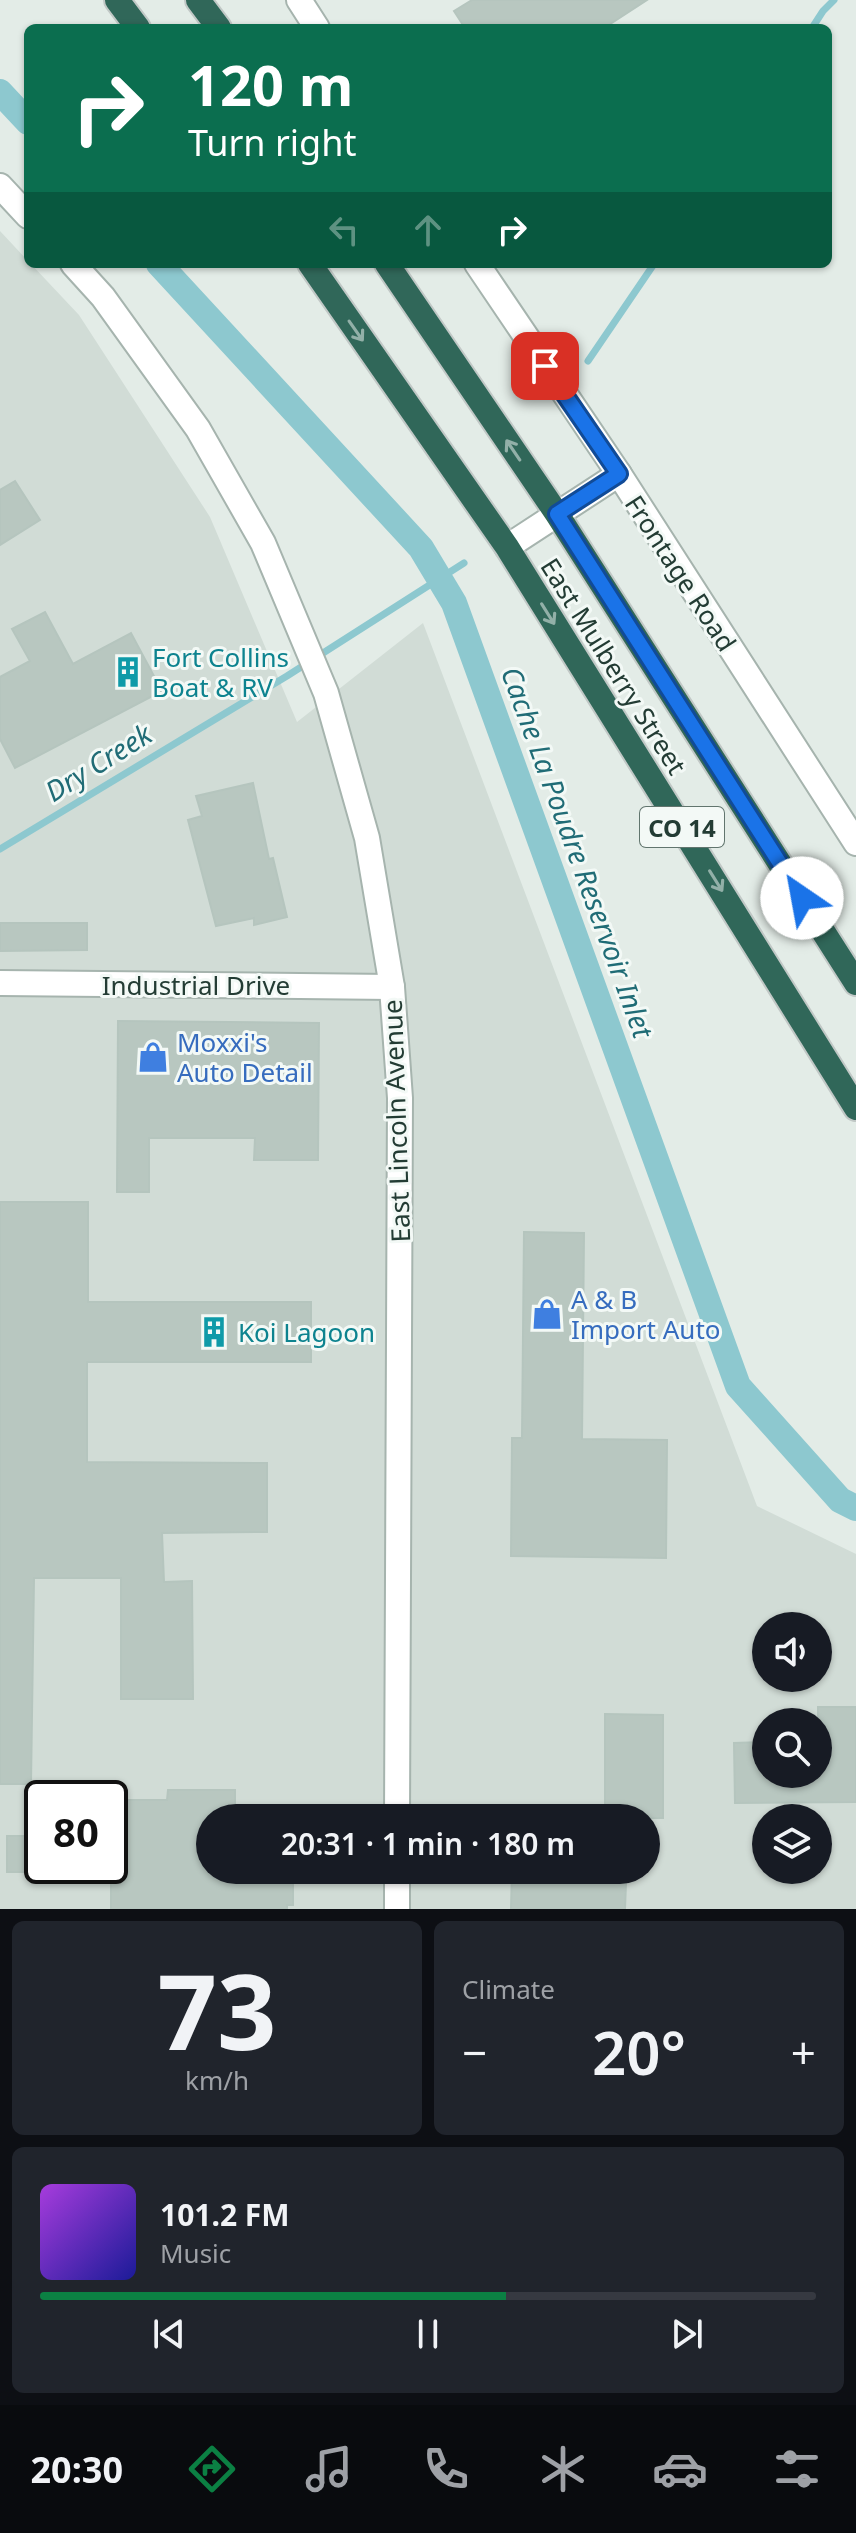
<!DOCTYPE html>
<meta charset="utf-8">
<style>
body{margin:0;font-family:"Noto Sans",sans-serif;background:#20242c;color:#f1f3f6;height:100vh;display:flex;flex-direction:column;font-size:30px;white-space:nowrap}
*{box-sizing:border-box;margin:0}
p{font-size:26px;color:#9ea1a6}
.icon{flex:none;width:44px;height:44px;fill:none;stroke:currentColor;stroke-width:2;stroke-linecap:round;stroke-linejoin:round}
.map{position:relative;height:1909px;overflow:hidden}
.drawer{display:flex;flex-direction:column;gap:12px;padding:12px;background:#0d0f14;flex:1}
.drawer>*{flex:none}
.banner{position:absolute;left:24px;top:24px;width:808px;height:244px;border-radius:12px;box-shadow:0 2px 6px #0004;background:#0b6e4f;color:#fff;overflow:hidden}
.controls{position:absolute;left:752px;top:1612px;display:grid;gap:16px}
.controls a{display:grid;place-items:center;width:80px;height:80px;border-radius:50%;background:#171b24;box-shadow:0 2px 6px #0004;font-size:40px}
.speed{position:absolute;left:24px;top:1780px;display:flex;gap:16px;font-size:40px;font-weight:700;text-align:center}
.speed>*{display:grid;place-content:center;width:104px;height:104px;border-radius:50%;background:#171b24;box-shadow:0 2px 6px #0004;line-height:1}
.speed .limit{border:4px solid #111;border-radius:12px;background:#fff;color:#111}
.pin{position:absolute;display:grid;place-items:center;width:68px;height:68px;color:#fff;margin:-34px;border-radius:16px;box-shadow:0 4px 12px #0006}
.me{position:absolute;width:88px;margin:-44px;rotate:327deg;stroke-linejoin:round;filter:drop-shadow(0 0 6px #0008)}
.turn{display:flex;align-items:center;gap:28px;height:168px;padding:0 32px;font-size:36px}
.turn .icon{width:104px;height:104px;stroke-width:2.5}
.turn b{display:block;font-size:56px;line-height:68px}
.lanes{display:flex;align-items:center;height:76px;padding:0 32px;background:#0003;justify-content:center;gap:40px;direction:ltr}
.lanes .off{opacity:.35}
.big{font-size:60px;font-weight:600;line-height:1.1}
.drawer .widget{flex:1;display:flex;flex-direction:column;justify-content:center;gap:12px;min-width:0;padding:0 28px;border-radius:12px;background:#20242c}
.drawer .dial{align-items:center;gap:0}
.dial b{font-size:104px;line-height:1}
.song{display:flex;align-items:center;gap:24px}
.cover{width:96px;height:96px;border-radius:12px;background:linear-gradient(135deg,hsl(280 70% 55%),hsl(240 70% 35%))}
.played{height:8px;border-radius:4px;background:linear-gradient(90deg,#0b8043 60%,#363941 60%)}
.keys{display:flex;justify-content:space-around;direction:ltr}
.heat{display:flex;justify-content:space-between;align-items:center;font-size:44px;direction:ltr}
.drawer .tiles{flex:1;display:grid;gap:12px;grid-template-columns:1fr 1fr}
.widget:last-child{grid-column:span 2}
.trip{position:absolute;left:196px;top:1804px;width:464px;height:80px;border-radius:40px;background:#171b24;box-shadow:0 2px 6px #0004;font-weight:600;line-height:80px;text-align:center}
.tab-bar{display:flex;height:128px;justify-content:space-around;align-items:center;background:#090b0e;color:#9ea1a6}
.tab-bar .icon{width:56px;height:56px}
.tab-bar .current{color:#0b8043}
.tab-bar b{font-size:36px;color:#f1f3f6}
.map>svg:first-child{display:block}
.built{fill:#d1dcd6;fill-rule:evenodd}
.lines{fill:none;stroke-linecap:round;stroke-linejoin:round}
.stream{stroke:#8dc8cf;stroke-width:7}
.canal{stroke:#8dc8cf;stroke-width:26}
.building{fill:#b8c7c0;stroke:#b5c5be;stroke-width:2}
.minor-casing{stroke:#a6b4ae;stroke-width:28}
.highway-casing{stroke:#c1c8c6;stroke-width:28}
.minor{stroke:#fff;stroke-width:24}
.highway{stroke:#306759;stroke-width:24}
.oneway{stroke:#92b0a8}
.route-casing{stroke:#114b97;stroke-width:20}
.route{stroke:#1a73e8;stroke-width:14}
.labels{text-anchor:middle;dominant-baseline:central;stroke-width:6;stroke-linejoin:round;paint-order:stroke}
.shield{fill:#f3f9f6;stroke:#61756e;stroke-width:2}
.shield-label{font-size:24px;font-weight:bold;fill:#233c34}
.street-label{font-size:26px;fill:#233c34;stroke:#f3f9f6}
.culture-label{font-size:26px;fill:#0d838f;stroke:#f3f9f6;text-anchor:start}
.shop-label{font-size:26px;fill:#366cbe;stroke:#f3f9f6;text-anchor:start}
.water-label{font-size:28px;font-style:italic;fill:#206c76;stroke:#f3f9f6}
</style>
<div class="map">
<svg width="856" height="1909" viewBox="0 0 856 1909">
<rect width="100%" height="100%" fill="#e3ece7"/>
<path class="built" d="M0,231L28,261V264H31L79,315L210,517L297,722L423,623L757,1506L856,1554V1909H0ZM766,1626H818V1678H766ZM766,1722H818V1774H766ZM42,1798H110V1866H42ZM210,1818H646V1870H210ZM766,1818H818V1870H766Z"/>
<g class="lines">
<g class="stream">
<polyline points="812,28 823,11 834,0"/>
<polyline points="588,361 654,264"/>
<polyline points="0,849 287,676 464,563"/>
</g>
<g class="canal">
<polyline points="0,92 28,122"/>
<polyline points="159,264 421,548 454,603 738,1386 840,1500 856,1508"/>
</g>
</g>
<g class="building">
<polygon points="472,0 647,0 604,28 465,28 454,11"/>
<polygon points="15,481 40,520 0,545 0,490"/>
<polygon points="45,612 73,664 131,633 162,691 15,768 0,739 0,677 30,661 12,629"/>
<polygon points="253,783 269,859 273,858 287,917 254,925 254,918 216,926 188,820 202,816 196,796"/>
<polygon points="0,923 87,923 87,950 0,951"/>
<polygon points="118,1021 319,1023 318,1160 254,1160 255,1138 149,1138 149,1192 117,1192"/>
<polygon points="0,1202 88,1202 88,1302 311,1302 311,1362 87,1362 87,1462 267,1463 267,1532 162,1533 164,1582 192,1581 193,1699 121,1699 121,1578 34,1578 31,1784 0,1784"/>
<polygon points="524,1232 584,1233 582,1439 667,1440 666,1558 511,1556 512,1438 522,1438"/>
<polygon points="818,1707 856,1707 856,1802 735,1803 734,1743 766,1742 766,1774 818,1774"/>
<polygon points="605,1714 663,1715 663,1818 605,1818"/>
<polygon points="168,1790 235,1790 235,1818 210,1818 210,1870 293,1870 293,1905 287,1905 287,1909 111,1909 111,1800 167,1800"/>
<rect x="7" y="1836" width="25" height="36"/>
<polygon points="512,1870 586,1870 586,1882 626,1883 625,1909 511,1909"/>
</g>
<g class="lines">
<defs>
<g id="minor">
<polyline points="299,0 317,28"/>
<polyline points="0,186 28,216"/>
<polyline points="73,264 103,297 198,429 263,543 326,693 367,838 392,987 400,1098 397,1818"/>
<polyline points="477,264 619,474 856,843"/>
<polyline points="507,547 619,474"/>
<polyline points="0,983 392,987"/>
<polyline points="397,1909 397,1870"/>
</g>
<g id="highway">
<polyline points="117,0 138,28"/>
<polyline points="198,0 219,28"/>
<polyline points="310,264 507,547 856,1108"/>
<polyline points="387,264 557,514 856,983"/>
</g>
</defs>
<use href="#minor" class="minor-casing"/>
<use href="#highway" class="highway-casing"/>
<use href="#minor" class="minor"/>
<use href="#highway" class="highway"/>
</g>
<defs><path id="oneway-shaft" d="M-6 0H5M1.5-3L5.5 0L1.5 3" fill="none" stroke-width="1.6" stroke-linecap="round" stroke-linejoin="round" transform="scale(2)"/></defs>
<g class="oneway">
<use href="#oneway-shaft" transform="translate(356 331) rotate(55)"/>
<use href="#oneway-shaft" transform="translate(513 450) rotate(-124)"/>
<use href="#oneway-shaft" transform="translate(548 614) rotate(58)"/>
<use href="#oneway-shaft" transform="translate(716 881) rotate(58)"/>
</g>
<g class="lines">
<defs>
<polyline id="route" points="545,366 619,474 557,514 802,898"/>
</defs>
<use href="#route" class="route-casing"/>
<use href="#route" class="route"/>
</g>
<defs>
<symbol id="building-bare" viewBox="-9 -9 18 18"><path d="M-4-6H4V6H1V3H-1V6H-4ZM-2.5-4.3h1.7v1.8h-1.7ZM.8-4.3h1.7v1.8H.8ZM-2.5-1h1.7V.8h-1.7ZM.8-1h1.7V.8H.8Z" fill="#0f9aa8" stroke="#f3f9f6" stroke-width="2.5" paint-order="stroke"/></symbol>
<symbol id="shop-bare" viewBox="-9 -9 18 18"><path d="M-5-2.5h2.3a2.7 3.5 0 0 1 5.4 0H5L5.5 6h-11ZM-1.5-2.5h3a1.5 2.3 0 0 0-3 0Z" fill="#3f7fe0" stroke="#f3f9f6" stroke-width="2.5" paint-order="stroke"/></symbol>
</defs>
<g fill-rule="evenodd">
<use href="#building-bare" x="106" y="650" width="44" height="44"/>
<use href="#shop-bare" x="131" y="1035" width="44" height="44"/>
<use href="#shop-bare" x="525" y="1292" width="44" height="44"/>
<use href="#building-bare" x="192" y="1310" width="44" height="44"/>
</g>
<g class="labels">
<rect class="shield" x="640" y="807" width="84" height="40" rx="6"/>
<g class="shield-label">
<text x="682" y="827">CO 14</text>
</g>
<g class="street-label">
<text transform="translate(681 573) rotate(57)">Frontage Road</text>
<text transform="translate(614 666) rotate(58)">East Mulberry Street</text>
<text x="196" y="985">Industrial Drive</text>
<text transform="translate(396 1121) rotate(-92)">East Lincoln Avenue</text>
</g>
<g class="culture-label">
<text x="152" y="657">Fort Collins<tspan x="152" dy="30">Boat &amp; RV</tspan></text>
<text x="238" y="1332">Koi Lagoon</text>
</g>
<g class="shop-label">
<text x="177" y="1042">Moxxi's<tspan x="177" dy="30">Auto Detail</tspan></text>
<text x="571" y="1299">A &amp; B<tspan x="571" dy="30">Import Auto</tspan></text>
</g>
<g class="water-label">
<text transform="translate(98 762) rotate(-32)">Dry Creek</text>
<text transform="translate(578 852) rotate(70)">Cache La Poudre Reservoir Inlet</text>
</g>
</g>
</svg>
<div class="controls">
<a><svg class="icon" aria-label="sound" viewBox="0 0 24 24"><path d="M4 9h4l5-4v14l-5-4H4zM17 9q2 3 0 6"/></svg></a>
<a><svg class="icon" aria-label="search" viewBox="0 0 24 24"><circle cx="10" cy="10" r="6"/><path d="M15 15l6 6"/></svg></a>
<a><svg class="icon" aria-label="layers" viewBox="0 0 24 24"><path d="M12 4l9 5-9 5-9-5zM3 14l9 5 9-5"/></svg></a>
</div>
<div class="speed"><div class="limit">80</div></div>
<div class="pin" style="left:545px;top:366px;background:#d93025"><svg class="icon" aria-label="arrive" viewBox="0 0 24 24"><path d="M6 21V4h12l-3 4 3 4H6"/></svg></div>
<svg class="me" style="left:802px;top:898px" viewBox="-20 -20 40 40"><circle r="19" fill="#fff"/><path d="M0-13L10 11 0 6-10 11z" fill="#1a73e8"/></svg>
<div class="trip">20:31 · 1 min · 180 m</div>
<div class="banner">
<div class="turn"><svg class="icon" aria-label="right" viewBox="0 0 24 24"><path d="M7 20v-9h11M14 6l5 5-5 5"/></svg><div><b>120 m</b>Turn right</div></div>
<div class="lanes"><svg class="icon off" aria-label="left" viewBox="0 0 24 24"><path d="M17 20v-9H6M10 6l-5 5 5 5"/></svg><svg class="icon off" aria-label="ahead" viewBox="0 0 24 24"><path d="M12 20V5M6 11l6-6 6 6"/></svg><svg class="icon" aria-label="right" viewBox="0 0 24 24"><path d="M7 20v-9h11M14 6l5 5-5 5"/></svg></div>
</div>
</div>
<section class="drawer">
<div class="tiles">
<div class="widget dial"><b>73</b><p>km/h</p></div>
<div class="widget"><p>Climate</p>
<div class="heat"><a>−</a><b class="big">20°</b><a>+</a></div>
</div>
<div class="widget">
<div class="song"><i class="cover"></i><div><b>101.2 FM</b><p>Music</p></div></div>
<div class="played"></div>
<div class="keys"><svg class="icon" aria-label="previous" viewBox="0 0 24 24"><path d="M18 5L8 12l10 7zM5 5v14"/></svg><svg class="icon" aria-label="pause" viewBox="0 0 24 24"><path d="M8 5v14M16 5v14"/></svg><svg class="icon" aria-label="next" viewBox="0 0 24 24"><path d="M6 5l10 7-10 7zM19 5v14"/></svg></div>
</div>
</div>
</section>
<nav class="tab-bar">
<b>20:30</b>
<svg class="icon current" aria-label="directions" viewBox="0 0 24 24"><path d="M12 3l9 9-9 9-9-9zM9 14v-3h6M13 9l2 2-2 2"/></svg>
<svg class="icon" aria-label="music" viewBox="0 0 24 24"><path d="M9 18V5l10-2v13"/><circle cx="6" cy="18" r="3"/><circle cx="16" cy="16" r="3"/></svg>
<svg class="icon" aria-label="phone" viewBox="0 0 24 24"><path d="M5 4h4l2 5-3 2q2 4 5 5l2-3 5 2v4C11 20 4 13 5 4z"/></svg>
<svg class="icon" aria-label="climate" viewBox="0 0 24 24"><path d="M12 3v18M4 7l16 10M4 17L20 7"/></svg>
<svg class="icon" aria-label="car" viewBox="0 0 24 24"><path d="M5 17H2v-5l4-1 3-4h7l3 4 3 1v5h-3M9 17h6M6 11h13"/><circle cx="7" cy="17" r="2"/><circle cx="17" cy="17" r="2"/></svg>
<svg class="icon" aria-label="filters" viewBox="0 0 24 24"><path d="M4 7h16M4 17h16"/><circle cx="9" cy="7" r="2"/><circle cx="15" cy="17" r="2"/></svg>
</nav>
